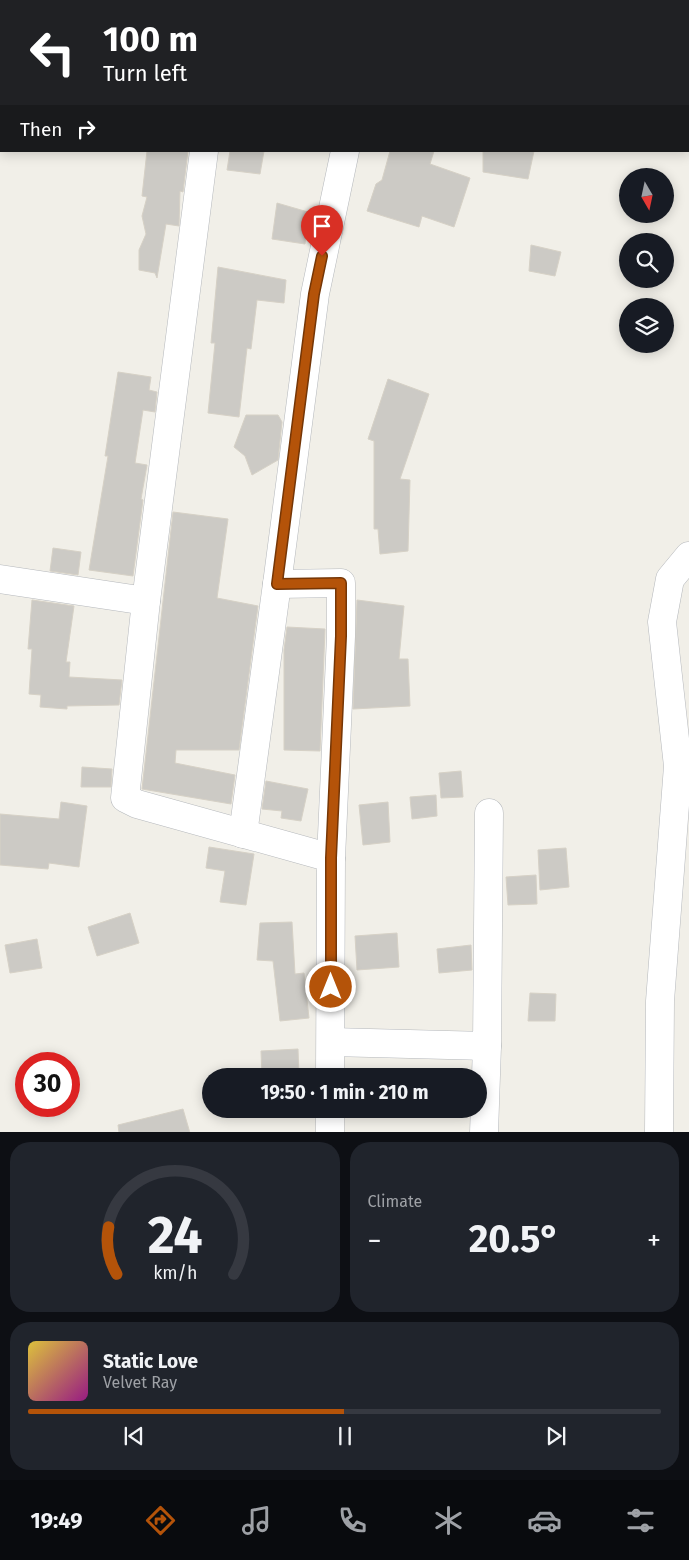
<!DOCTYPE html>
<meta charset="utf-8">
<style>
body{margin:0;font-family:"Fira Sans",sans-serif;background:#20242c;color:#f1f3f6;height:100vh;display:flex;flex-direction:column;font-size:19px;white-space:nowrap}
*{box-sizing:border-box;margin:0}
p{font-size:16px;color:#9ea1a6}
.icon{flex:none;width:28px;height:28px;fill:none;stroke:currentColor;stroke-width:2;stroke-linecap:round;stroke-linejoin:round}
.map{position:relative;height:1132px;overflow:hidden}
.sheet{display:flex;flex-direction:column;gap:10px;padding:10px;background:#0d0f14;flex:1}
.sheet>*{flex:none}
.top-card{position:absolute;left:0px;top:0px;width:690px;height:152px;box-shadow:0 2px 12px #0003;background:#202124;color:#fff;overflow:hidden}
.needle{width:32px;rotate:171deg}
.buttons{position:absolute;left:619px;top:168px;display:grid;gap:10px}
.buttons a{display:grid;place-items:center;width:55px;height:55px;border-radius:50%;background:#171b24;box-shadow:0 2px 12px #0003;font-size:25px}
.speed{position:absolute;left:15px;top:1052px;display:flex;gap:10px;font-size:25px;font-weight:700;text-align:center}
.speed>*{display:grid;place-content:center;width:65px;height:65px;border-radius:50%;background:#171b24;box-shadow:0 2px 12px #0003;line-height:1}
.speed .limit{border:8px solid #d22;background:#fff;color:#111}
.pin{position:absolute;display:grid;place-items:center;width:42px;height:42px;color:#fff;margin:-51px -21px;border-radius:50% 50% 50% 0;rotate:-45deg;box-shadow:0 0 5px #0007}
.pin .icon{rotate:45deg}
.me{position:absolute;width:55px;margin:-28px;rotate:0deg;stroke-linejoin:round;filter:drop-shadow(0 0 4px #0008)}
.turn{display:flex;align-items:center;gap:18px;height:105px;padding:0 20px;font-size:22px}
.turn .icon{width:65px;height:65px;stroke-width:2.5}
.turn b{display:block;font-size:35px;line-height:42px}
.then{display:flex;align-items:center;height:48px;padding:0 20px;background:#0003;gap:10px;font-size:19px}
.big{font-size:38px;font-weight:700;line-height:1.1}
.sheet .widget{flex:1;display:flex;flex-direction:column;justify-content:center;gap:8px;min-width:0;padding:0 18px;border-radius:20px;background:#20242c}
.sheet .dial{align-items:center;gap:0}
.dial svg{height:130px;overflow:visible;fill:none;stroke:#363941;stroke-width:7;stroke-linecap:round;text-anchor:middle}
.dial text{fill:#f1f3f6;stroke:none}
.song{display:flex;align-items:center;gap:15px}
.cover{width:60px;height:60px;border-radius:8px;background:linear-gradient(135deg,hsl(50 70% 55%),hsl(310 70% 35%))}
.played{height:5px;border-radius:2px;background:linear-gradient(90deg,#b45309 50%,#363941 50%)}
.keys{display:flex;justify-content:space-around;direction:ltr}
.heat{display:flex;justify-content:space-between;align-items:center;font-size:28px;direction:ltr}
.sheet .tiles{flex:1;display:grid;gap:10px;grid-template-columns:1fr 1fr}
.widget:last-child{grid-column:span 2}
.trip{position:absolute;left:202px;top:1068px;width:285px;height:50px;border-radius:25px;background:#171b24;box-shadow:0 2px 12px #0003;font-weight:700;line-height:50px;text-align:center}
.tabs{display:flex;height:80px;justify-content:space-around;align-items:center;background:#090b0e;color:#9ea1a6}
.tabs .icon{width:35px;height:35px}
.tabs .selected{color:#b45309}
.tabs b{font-size:22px;color:#f1f3f6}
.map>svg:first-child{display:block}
.building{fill:#cccac5;stroke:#d6d1c6}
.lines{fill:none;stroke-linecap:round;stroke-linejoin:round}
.minor-casing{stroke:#b5b8bc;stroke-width:29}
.minor{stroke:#fff;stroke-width:28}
.route-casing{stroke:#753606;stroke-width:12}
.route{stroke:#b45309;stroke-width:9}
</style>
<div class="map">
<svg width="689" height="1133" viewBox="0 0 689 1133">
<rect width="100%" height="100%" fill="#f1efe8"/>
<g class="building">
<polygon points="147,151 188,151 183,192 180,191 179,226 166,224 157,278 155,273 139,270 139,250 146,234 142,216 147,197 142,196"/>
<polygon points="230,151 264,151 260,174 227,170"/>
<polygon points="390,151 434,151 430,164 470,178 454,227 422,216 419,227 367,211 376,184 382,180"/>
<polygon points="483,151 534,151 528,179 483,172"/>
<polygon points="277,203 308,212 305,244 272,239"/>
<polygon points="531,245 561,252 555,276 529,271"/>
<polygon points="218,267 286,280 284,303 257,300 251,349 247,348 239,417 208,413 215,343 211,343"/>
<polygon points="118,372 151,377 149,390 157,392 155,412 143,410 135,463 147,465 141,499 143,500 133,576 89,570 108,456 105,456"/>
<polygon points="388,379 429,394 400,479 410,480 408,551 380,554 378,529 374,529 374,441 368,439"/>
<polygon points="246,415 278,415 282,422 278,460 252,475 245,456 234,447"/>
<polygon points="173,512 228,519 217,598 258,606 239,750 176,750 175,763 235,775 231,804 142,789"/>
<polygon points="53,548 81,552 78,575 50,571"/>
<polygon points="32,600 74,606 66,662 70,662 69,677 122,680 119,705 67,706 67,709 40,707 41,695 29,694 32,649 28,649"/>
<polygon points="357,600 404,606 399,659 408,659 410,706 353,709"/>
<polygon points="287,627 325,629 320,751 284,750 284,650"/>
<polygon points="82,767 112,769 111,787 81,787"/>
<polygon points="461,771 463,797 441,798 439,773"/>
<polygon points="266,781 308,789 301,821 281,818 282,811 262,809"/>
<polygon points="436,795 437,816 412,819 410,797"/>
<polygon points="61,802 87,806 79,867 49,863 48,869 0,865 0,814 59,819"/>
<polygon points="388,802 390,842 363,845 359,805"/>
<polygon points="209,847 254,854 246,905 220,902 225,871 206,868"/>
<polygon points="566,848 569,887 540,890 538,850"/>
<polygon points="536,875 537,904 508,905 506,877"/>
<polygon points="130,913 139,943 97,956 88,927"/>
<polygon points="292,922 295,974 304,973 309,1018 280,1021 273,961 257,960 260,923"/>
<polygon points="397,933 399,967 357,970 355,936"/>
<polygon points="37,939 42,968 10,973 5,945"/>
<polygon points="471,945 472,970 439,973 437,949"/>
<polygon points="530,993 556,994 555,1021 528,1021"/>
<polygon points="298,1049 299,1076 262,1076 261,1051"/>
<polygon points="183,1109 190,1133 119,1133 118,1125"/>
</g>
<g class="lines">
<defs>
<g id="minor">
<polyline points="204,151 146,601 125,798 137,804 331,858 330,1076"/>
<polyline points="0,579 146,601"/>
<polyline points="243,834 277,584"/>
<polyline points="331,858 341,636 341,583 277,584 315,294 345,151"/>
<polyline points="331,1042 487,1046 489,813"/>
<polyline points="330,1133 330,1109"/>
<polyline points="484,1133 487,1046"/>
<polyline points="659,1133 660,1001 678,766 662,622 670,579 689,556"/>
</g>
</defs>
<use href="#minor" class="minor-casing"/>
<use href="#minor" class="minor"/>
</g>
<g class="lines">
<defs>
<polyline id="route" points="322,256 314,294 277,584 341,583 341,636 331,858 331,987"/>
</defs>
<use href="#route" class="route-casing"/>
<use href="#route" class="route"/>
</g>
</svg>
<div class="buttons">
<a><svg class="needle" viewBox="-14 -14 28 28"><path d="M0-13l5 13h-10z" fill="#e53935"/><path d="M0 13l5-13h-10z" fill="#9ea1a6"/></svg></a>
<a><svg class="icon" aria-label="search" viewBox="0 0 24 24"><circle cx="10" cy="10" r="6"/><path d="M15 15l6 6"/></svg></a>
<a><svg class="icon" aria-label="layers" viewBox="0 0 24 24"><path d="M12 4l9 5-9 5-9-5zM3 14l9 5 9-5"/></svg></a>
</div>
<div class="speed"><div class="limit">30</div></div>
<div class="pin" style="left:322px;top:256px;background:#d93025"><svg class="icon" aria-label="arrive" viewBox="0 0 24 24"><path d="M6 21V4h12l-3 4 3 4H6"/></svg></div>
<svg class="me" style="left:331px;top:987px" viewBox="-20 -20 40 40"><circle r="17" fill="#b45309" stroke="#fff" stroke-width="3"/><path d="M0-11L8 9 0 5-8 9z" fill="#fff"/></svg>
<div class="trip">19:50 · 1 min · 210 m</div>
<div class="top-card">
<div class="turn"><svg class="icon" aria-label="left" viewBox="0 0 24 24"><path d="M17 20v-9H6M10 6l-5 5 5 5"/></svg><div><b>100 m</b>Turn left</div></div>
<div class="then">Then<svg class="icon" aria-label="right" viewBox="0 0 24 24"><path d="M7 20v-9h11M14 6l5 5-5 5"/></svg></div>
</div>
</div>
<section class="sheet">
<div class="tiles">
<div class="widget dial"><svg viewBox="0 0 100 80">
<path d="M14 69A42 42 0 1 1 86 69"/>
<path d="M14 69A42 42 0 0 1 9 40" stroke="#b45309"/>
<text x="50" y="56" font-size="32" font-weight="700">24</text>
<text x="50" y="72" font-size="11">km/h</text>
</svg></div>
<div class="widget"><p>Climate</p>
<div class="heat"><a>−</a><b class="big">20.5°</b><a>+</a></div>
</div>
<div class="widget">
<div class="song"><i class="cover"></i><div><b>Static Love</b><p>Velvet Ray</p></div></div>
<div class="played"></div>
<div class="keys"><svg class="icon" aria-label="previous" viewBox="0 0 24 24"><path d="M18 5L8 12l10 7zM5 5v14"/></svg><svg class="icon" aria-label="pause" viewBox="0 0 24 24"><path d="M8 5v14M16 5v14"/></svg><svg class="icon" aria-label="next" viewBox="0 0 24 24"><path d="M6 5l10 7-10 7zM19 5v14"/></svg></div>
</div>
</div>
</section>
<nav class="tabs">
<b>19:49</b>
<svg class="icon selected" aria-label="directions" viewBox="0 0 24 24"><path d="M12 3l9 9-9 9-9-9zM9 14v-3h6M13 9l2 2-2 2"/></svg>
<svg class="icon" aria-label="music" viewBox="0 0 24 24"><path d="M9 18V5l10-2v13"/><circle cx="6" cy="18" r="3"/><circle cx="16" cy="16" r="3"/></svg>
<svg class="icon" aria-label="phone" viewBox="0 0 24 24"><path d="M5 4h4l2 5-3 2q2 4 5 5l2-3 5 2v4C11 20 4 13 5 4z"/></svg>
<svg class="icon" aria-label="climate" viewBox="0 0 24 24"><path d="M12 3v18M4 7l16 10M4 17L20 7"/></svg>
<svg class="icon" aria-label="car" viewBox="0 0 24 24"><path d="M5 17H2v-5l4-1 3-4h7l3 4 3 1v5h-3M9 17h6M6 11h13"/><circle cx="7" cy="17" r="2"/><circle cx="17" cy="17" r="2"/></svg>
<svg class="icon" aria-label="filters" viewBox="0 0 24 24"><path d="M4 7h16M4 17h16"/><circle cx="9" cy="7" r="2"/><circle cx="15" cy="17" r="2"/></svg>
</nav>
